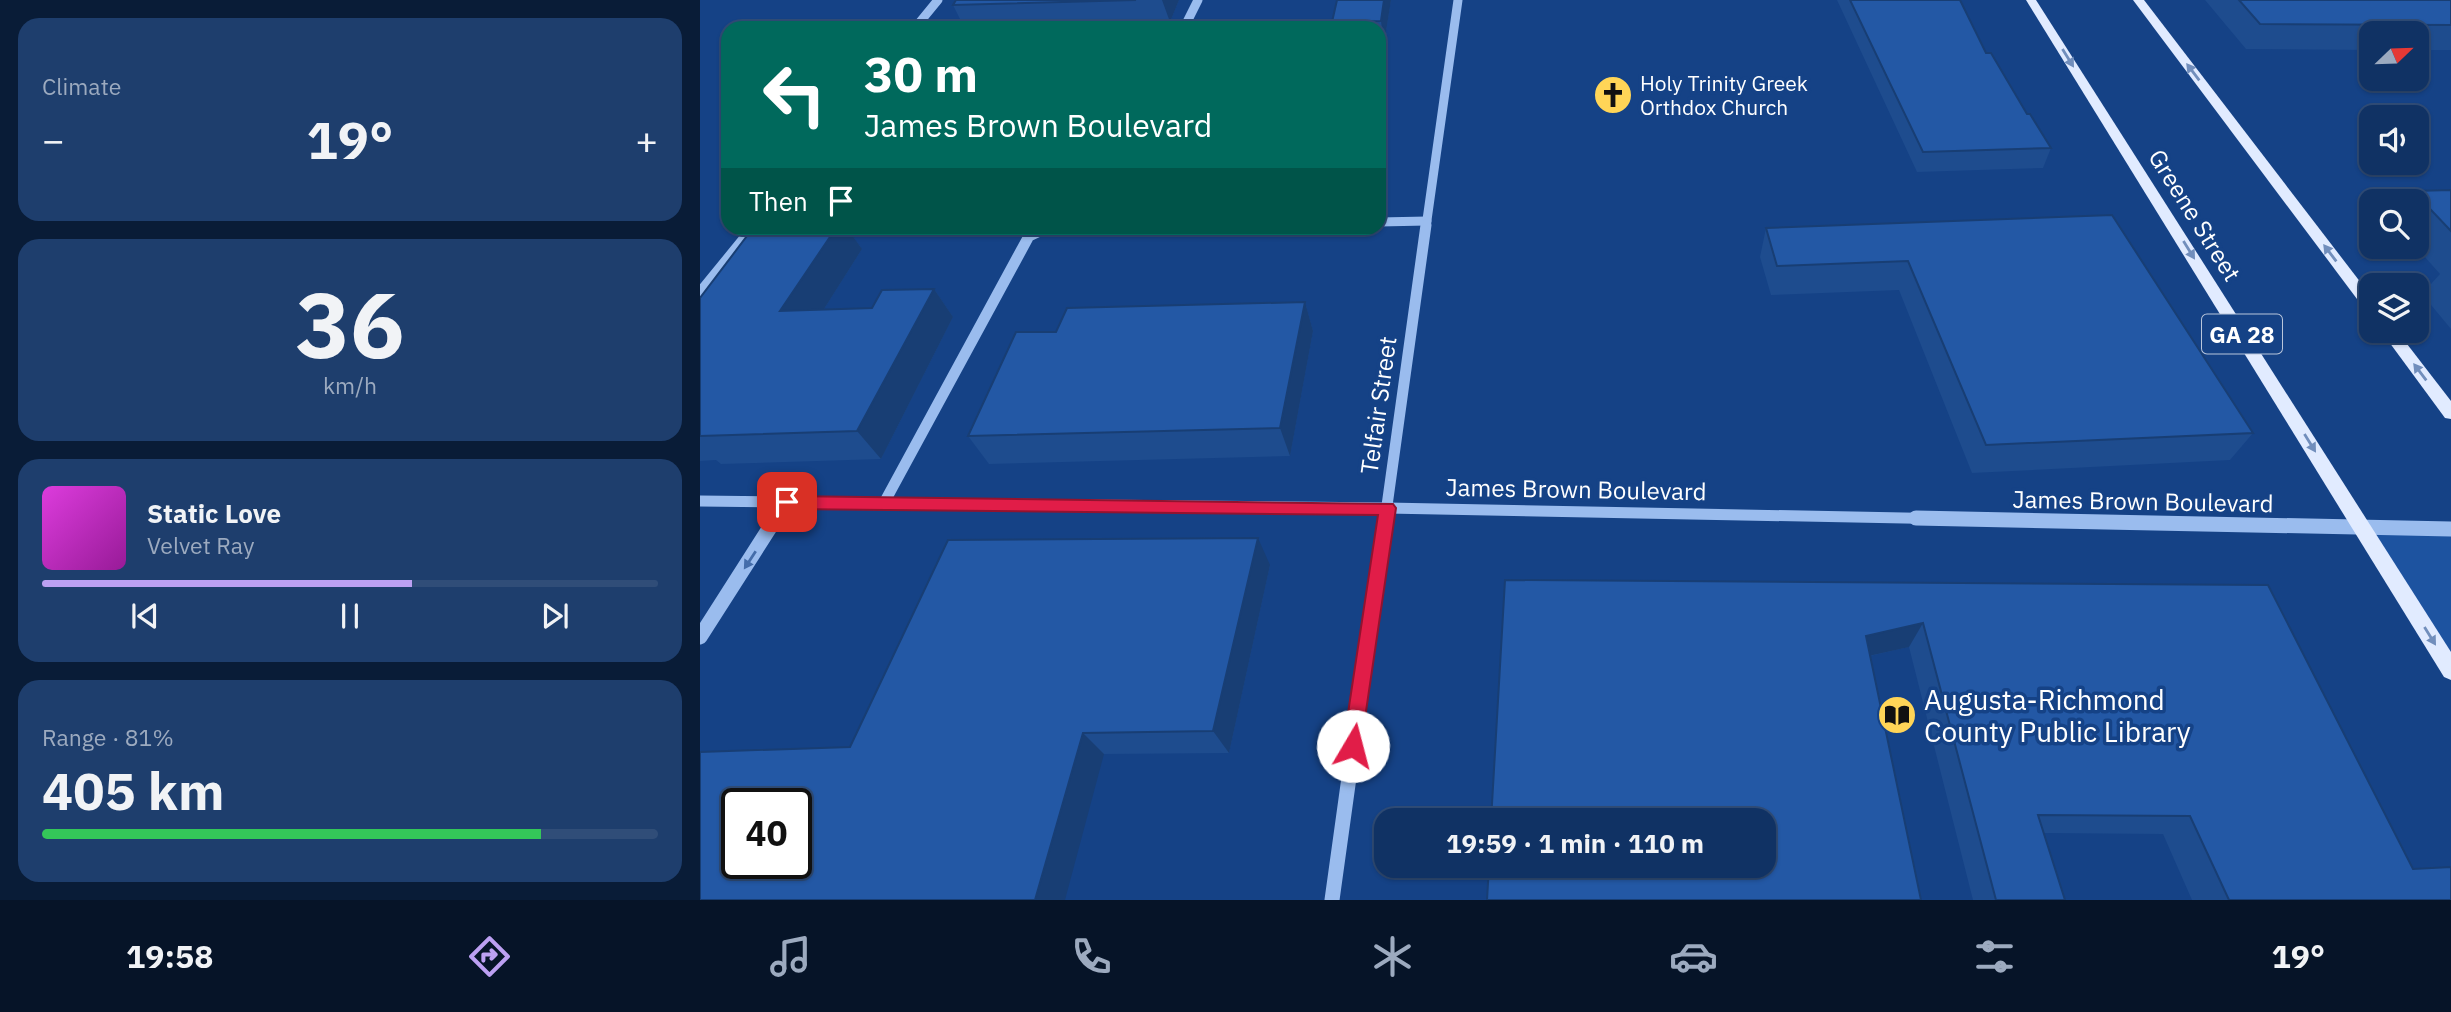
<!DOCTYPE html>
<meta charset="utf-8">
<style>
body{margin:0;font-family:"IBM Plex Sans",sans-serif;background:#1e3e6d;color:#f1f3f6;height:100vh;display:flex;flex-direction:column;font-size:26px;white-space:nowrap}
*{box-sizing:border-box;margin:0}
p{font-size:23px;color:#9caabf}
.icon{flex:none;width:38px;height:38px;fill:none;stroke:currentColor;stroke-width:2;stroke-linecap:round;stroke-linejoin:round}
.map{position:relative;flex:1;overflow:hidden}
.details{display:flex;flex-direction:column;gap:18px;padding:18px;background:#091c37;width:700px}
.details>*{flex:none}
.hud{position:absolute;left:21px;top:21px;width:665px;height:214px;border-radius:21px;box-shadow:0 2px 5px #0004,0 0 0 2px #304d78;background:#00695c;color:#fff;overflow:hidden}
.needle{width:46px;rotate:67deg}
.fabs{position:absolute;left:1659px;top:21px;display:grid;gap:14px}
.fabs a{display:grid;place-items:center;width:70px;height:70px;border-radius:14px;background:#103264;box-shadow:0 2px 5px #0004,0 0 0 2px #304d78;font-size:35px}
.speed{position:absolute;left:21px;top:788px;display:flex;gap:14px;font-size:35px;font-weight:700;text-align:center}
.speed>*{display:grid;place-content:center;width:91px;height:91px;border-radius:50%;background:#103264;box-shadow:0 2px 5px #0004,0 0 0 2px #304d78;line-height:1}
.speed .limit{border:4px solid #111;border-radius:10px;background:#fff;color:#111}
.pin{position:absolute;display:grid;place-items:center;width:60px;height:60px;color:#fff;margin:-30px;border-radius:14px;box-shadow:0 4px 10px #0006}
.me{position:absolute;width:77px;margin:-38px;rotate:8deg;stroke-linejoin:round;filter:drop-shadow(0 0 5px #0008)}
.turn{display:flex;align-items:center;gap:24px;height:147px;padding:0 28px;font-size:32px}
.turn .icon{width:91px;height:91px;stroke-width:2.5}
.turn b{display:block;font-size:49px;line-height:60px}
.then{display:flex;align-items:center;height:66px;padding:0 28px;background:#0003;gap:14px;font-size:26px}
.big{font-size:52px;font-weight:700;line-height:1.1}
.details .widget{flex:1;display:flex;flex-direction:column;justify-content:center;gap:10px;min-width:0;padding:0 24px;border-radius:21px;background:#1e3e6d}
.details .dial{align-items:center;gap:0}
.dial b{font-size:91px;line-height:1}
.song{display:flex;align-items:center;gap:21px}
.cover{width:84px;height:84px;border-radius:10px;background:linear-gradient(135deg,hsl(300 70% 55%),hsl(300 70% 35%))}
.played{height:7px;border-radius:4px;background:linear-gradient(90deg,#bca0f2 60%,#304d78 60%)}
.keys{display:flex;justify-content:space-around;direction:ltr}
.heat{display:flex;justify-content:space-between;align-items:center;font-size:38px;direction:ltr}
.charge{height:10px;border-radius:5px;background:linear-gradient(90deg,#34c759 81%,#304d78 0)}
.trip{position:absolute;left:674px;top:808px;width:402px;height:70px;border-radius:21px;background:#103264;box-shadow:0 2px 5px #0004,0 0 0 2px #304d78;font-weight:700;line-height:70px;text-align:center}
.dock{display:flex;height:112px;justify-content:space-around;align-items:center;background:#061428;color:#9caabf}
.dock .icon{width:49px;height:49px}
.dock .on{color:#bca0f2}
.dock b{font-size:32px;color:#f1f3f6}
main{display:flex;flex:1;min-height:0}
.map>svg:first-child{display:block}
.green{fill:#1d53a0}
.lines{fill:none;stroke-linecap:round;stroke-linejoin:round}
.minor-far2{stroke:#9abcee;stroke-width:9}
.minor-far1{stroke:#9abcee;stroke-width:11}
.minor{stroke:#9abcee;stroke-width:15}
.major{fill:#e1ebff;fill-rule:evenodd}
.wall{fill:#1e4c8e}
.shaded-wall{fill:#183e74}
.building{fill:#2358a5;stroke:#183e74;stroke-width:2;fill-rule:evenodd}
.oneway{fill:#718ebc}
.oneway2{fill:#446daa}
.route{fill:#e11d48;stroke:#92132f;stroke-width:2}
.labels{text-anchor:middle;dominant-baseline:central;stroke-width:7;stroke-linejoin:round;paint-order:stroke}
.far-poi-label{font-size:21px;fill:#fff;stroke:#154286;text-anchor:start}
.shield{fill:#154286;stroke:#b9c6db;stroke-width:2}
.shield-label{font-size:23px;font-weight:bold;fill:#fff}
.street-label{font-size:24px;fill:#fff;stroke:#154286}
.near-poi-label{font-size:28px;fill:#fff;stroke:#154286;text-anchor:start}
</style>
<main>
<section class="details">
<div class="widget"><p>Climate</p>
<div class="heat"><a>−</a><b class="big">19°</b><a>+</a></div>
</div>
<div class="widget dial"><b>36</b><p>km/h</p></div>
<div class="widget">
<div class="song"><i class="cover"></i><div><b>Static Love</b><p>Velvet Ray</p></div></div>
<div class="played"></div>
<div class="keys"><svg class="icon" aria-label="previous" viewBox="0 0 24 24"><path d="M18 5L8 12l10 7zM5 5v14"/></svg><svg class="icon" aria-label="pause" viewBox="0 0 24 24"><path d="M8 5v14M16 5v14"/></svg><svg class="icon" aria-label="next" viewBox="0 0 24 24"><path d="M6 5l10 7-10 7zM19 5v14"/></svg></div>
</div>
<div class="widget"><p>Range · 81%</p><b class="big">405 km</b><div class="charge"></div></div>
</section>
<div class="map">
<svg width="1751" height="900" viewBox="0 0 1751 900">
<rect width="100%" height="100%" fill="#154286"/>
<polygon class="green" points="1664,528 1751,529 1751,670"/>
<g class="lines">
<g class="minor-far2">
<polyline points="215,28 238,0"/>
<polyline points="484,28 498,0"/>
<polyline points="679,222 727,221"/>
<polyline points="726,227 758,0"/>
</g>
<g class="minor-far1">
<polyline points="0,293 53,228"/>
<polyline points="0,501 687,508 1305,520"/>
<polyline points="184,503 329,236 346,228"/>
<polyline points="75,520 87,502"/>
<polyline points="685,520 726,225"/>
</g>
<g class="minor">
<polyline points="1216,518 1751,529"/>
<polyline points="0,637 76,518"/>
<polyline points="632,900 685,518"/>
</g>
<g class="major">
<polygon points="1326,0 1336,0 1751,652 1751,680 1744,677"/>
<polygon points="1433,0 1444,0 1671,296 1671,312 1666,311"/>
<polygon points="1681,331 1697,331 1751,401 1751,419 1745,418"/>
</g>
</g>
<g class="wall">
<polygon points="256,0 479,0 470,22 264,27 253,5"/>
<polygon points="637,0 691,0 684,44 679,44 679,28 633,28 632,22"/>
<polygon points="1137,0 1260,0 1286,53 1351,148 1343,168 1217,172"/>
<polygon points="1505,0 1751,0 1751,50 1717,50 1717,33 1671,33 1671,50 1546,49"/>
<polygon points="1751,190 1751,329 1722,294 1740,274 1716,247 1717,247 1717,201 1705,201 1713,191"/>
<polygon points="1412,215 1553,433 1530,460 1272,473 1199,290 1071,295 1060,257 1066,228"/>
<polygon points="53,228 147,228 162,249 124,309 172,308 234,289 253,317 181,459 21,464 16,460 0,461 0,298"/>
<polygon points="605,302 613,331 590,456 289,464 268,436 356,332"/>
<polygon points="570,565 529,753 404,754 150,747"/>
<polygon points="805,580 1568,585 1713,869 1751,900 1492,900 1463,834 1344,833 1365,900 1273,900 1209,647 1170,656"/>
</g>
<g class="shaded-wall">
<polygon points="462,0 479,0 470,22"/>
<polygon points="684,0 691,0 684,44 681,21"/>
<polygon points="136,228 147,228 162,249 105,339 80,311"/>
<polygon points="234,289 253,317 181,459 157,431"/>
<polygon points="605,302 613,331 590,456 580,428"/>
<polygon points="558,538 570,565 529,753 513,731"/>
<polygon points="1223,623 1209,647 1155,659 1166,636"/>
<polygon points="383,733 404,754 365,900 335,900"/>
</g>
<g class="building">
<polygon points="256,0 436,0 253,5"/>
<polygon points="637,0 684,0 681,21 632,22"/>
<polygon points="1150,0 1260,0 1286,53 1291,53 1327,114 1330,114 1351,148 1223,152"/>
<polygon points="1539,0 1751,0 1751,25 1560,24"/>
<polygon points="1751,190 1751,231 1713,191"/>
<polygon points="1412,215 1553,433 1286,445 1208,261 1077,266 1066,228"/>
<polygon points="53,228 136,228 80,311 172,308 182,290 234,289 157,431 0,436 0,298"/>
<polygon points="605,302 580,428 268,436 316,332 356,332 367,308"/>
<path d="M558,538L513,731L383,733L335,900H0V752L150,747L248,540ZM37,803H96V863H37Z"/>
<polygon points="805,580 1568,585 1713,869 1751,867 1751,900 1529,900 1490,816 1338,815 1365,900 1296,900 1223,623 1166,636 1221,900 787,900 789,866 1064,866 1064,821 791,821"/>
</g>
<defs><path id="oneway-solid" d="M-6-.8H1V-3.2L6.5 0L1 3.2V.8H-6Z" transform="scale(1.75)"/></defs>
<g class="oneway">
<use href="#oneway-solid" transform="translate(1368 58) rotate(58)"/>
<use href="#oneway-solid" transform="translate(1493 72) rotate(-127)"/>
<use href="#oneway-solid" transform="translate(1489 250) rotate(58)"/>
<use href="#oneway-solid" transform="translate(1630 253) rotate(-127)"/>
<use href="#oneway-solid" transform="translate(1720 372) rotate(-127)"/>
<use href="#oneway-solid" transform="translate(1610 443) rotate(58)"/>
<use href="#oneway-solid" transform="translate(1730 636) rotate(58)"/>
</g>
<use class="oneway2" href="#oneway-solid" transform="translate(50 560) rotate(123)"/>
<polygon class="route" points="87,496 693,504 696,508 660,752 653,755 646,752 643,746 678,515 87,509 81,507 79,502 81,497"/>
<defs>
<symbol id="church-disc" viewBox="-11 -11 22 22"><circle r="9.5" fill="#ffd557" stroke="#154286"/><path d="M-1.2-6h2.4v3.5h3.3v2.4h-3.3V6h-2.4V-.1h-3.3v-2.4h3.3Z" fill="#111"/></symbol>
<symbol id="library-disc" viewBox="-11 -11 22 22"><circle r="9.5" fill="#ffd557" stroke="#154286"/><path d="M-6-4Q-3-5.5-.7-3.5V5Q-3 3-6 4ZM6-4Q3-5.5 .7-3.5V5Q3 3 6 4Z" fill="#111"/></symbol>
</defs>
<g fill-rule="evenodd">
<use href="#church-disc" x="891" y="73" width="44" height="44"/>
<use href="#library-disc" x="1175" y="693" width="44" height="44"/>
</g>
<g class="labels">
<g class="far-poi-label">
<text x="940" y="83">Holy Trinity Greek<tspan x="940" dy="24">Orthdox Church</tspan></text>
</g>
<rect class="shield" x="1502" y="314.5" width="80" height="39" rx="5"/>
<g class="shield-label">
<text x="1542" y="334">GA 28</text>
</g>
<g class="street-label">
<text transform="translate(1495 215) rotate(58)">Greene Street</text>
<text transform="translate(678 405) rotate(-82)">Telfair Street</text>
<text transform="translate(876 489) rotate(1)">James Brown Boulevard</text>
<text transform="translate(1443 501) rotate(1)">James Brown Boulevard</text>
</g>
<g class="near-poi-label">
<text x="1224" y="699">Augusta-Richmond<tspan x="1224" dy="32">County Public Library</tspan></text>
</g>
</g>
</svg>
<div class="fabs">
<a><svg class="needle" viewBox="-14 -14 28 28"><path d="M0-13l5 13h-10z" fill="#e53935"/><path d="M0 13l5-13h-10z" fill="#9caabf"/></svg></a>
<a><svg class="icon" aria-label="sound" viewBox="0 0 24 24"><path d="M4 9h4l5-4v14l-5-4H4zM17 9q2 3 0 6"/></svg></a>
<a><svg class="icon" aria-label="search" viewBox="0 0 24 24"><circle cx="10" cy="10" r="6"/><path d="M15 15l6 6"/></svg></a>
<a><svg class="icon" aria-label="layers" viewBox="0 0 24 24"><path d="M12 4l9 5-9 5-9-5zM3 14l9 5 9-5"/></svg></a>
</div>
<div class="speed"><div class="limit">40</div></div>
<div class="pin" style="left:87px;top:502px;background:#d93025"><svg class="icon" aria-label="arrive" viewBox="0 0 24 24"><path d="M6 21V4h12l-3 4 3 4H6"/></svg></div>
<svg class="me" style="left:653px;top:746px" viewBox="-20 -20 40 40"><circle r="19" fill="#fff"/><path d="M0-13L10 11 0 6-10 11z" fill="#e11d48"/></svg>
<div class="trip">19:59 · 1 min · 110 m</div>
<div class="hud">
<div class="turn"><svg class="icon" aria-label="left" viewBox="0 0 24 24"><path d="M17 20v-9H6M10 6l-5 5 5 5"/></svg><div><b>30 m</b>James Brown Boulevard</div></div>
<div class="then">Then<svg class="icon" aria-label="arrive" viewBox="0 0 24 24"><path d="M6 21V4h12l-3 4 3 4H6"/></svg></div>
</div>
</div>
</main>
<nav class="dock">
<b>19:58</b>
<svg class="icon on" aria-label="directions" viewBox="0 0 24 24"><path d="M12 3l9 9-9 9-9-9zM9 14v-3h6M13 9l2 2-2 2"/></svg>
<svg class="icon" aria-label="music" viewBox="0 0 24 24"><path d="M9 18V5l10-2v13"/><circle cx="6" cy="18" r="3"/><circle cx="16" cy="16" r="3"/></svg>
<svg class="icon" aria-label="phone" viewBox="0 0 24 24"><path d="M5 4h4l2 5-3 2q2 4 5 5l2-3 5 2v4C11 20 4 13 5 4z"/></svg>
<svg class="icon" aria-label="climate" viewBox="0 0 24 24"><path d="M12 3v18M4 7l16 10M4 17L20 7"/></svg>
<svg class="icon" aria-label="car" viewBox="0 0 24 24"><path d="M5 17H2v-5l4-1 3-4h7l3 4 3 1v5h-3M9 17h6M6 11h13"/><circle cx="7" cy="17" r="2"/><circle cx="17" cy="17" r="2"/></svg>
<svg class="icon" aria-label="filters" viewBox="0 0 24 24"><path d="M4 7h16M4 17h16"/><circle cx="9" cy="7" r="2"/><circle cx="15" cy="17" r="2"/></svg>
<b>19°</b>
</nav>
